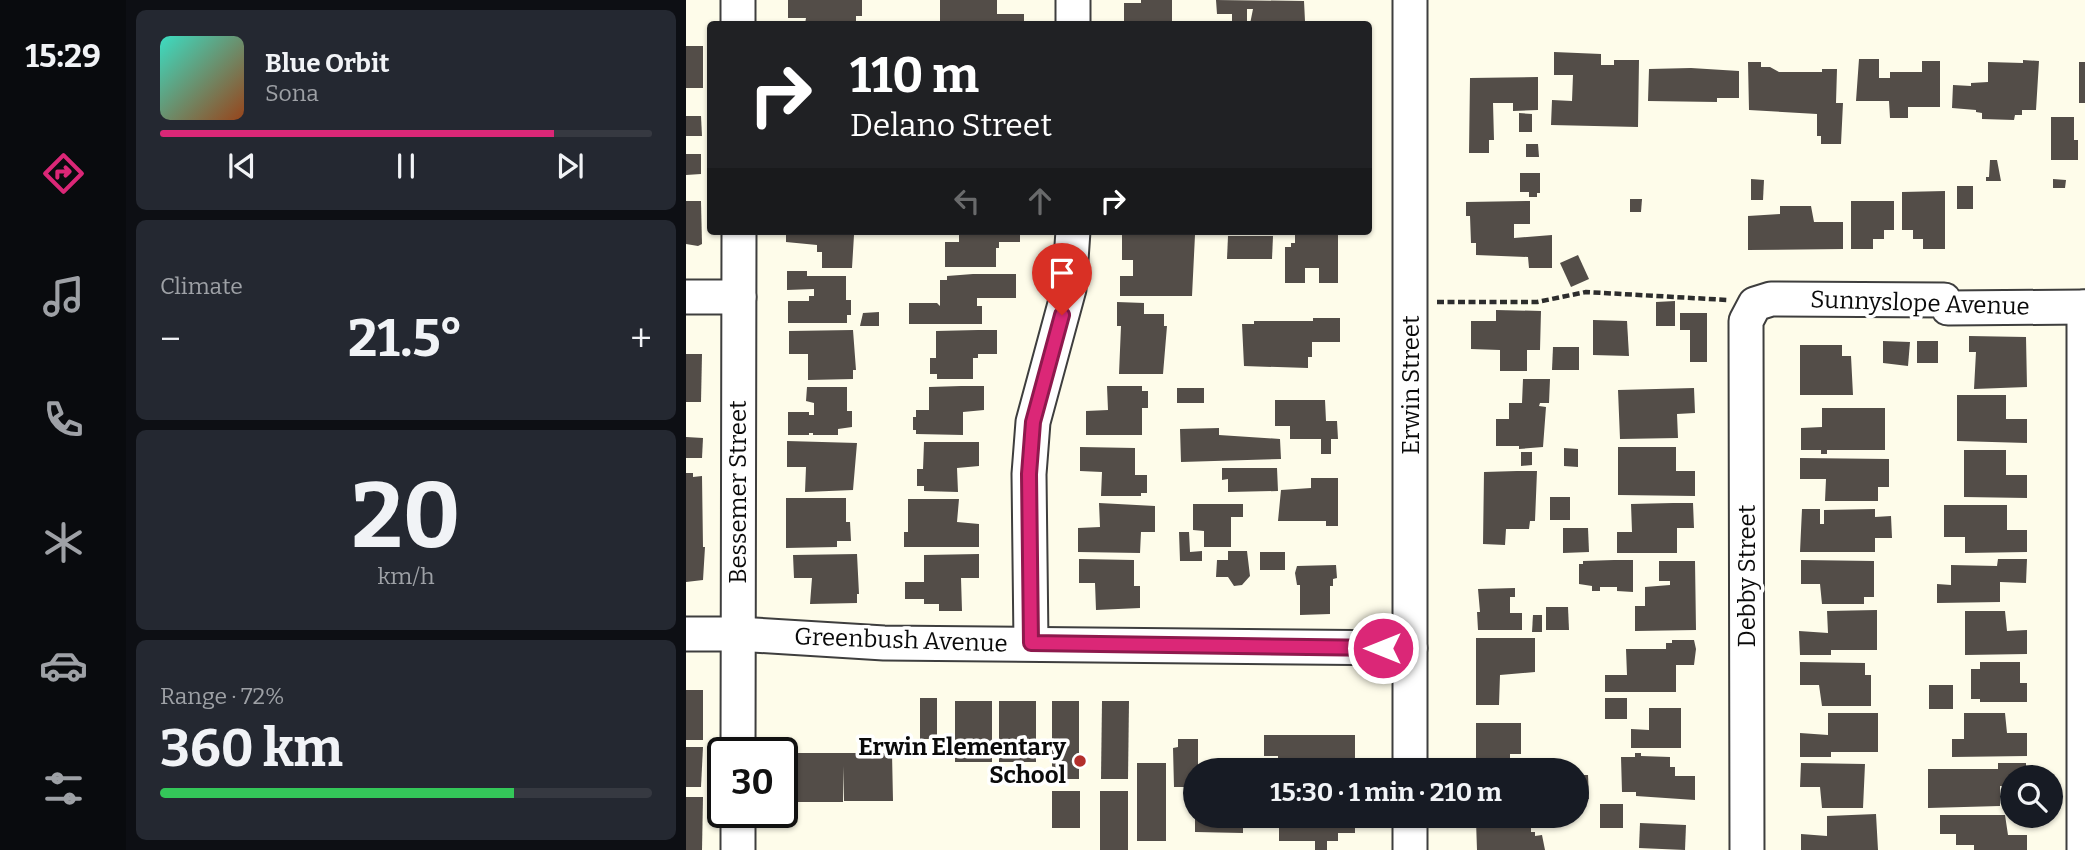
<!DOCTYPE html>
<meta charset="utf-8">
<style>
body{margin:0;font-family:Bitter,serif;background:#242831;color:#f1f3f6;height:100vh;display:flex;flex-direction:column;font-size:26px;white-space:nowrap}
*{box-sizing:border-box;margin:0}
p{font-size:23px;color:#9ea1a6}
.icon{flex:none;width:38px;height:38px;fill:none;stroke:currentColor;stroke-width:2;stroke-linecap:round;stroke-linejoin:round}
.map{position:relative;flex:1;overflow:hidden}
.side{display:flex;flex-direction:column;gap:10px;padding:10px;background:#0d0f14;width:560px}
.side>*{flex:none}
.banner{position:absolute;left:21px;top:21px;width:665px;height:214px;border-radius:7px;box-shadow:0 2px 5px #0004;background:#202124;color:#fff;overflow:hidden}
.buttons{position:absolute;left:1314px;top:765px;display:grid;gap:14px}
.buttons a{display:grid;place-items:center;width:63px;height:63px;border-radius:50%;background:#171b24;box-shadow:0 2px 5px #0004;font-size:35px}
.speed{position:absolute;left:21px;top:737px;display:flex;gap:14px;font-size:35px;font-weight:700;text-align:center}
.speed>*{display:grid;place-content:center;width:91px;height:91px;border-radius:50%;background:#171b24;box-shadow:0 2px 5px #0004;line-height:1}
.speed .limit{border:4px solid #111;border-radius:10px;background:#fff;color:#111}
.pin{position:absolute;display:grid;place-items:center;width:60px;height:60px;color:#fff;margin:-72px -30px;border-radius:50% 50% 50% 0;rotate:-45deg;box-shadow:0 0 7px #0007}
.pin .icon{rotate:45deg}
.me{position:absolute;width:77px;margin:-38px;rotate:270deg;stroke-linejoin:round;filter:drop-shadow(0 0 5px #0008)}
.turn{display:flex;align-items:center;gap:24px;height:147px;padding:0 28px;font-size:32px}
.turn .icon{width:91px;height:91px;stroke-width:2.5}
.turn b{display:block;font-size:49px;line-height:60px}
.lanes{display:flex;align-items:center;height:66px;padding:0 28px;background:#0003;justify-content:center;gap:35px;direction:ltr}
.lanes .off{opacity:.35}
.big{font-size:52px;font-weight:700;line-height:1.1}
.side .widget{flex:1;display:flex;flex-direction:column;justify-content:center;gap:10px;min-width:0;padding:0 24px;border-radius:10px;background:#242831}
.side .dial{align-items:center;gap:0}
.dial b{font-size:91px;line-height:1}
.song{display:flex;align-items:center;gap:21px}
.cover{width:84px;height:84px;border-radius:10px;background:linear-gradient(135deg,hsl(170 70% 55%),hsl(20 70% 35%))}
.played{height:7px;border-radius:4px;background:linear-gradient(90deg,#db2777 80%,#363941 80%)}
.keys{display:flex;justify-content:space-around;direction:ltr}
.heat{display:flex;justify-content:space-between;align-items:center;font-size:38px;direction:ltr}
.charge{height:10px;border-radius:5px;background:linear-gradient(90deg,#34c759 72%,#363941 0)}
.trip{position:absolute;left:497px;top:758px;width:406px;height:70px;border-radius:35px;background:#171b24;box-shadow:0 2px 5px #0004;font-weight:700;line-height:70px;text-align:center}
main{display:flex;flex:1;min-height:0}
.tab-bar{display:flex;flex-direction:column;width:126px;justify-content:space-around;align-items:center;background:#090b0e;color:#9ea1a6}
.tab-bar .icon{width:49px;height:49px}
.tab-bar .on{color:#db2777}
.tab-bar b{font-size:32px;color:#f1f3f6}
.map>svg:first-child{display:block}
.building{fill:#534d48}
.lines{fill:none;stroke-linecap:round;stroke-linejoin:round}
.minor-casing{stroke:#3e3e3e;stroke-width:37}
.path{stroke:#2d2d2d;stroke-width:4.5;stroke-dasharray:7 3.5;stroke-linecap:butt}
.minor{stroke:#fff;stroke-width:33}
.route-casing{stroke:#8e194d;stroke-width:18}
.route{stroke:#db2777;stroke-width:12}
.poi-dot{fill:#b32f2c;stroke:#fff;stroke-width:2.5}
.labels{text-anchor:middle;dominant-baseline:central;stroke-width:7;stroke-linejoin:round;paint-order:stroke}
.street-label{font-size:24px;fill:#0b0b0b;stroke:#fff}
.poi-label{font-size:24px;font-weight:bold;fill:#0b0b0b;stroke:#fff;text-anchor:end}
</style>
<main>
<nav class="tab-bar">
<b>15:29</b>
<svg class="icon on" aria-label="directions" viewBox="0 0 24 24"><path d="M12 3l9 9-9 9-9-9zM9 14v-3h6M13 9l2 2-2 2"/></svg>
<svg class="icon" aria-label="music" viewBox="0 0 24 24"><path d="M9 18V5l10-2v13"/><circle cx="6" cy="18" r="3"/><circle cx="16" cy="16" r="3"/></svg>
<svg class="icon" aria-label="phone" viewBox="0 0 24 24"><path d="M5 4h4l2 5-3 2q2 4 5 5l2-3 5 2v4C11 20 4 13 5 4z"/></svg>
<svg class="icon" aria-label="climate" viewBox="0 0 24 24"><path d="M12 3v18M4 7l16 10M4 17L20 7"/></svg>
<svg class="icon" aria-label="car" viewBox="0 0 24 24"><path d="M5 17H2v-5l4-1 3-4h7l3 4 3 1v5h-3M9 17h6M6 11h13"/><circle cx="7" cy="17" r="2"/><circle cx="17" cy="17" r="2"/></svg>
<svg class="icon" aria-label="filters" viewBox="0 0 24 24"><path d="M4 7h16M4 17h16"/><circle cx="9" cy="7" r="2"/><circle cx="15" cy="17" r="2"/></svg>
</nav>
<section class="side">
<div class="widget">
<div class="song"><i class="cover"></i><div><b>Blue Orbit</b><p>Sona</p></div></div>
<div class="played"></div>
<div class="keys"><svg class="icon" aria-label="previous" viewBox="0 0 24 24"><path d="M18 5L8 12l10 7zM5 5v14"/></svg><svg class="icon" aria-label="pause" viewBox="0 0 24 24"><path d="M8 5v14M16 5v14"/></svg><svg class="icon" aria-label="next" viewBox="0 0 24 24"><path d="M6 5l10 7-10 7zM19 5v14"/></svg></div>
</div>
<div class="widget"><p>Climate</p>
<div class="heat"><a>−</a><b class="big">21.5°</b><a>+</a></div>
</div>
<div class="widget dial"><b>20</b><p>km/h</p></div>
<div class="widget"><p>Range · 72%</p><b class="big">360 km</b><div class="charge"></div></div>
</section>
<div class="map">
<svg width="1399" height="850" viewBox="0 0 1399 850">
<rect width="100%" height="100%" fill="#fefcea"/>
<g class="building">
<polygon points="102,0 176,0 176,16 170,16 170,24 119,24 120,18 102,18"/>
<polygon points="254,0 311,0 311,14 338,14 338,24 254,24"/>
<polygon points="455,0 486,0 486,24 438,24 438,3 455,3"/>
<polygon points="530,0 618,1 619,21 616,24 564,24 567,9 561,9 561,22 546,22 546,14 531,14"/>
<rect x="0" y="46" width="17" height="42"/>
<polygon points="868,52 915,54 915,65 928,65 928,60 953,60 952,127 865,125 866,100 886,101 887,75 868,75"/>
<polygon points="1173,59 1193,59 1193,78 1204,78 1204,72 1236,72 1236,61 1254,61 1254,107 1222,107 1222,118 1204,118 1203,101 1170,101"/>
<polygon points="1337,60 1353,61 1350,110 1336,110 1336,115 1329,115 1328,120 1296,119 1296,113 1290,112 1290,110 1266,108 1267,85 1285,86 1285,83 1302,82 1302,62 1337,63"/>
<polygon points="1062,62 1075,62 1075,67 1084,67 1093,72 1136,72 1136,69 1151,69 1150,103 1157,103 1155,144 1135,144 1135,136 1131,136 1131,114 1063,110"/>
<rect x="1393" y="62" width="6" height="41"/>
<polygon points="1005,68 1053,71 1053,98 1031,98 1031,102 962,101 963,69"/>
<polygon points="852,77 852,110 827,111 827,103 807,103 808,140 803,140 803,153 783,153 784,78"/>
<polygon points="833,113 846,114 846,132 833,132"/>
<polygon points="0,116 15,116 16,136 0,136"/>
<polygon points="1365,117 1388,117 1388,140 1392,140 1392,160 1365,160"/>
<polygon points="840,144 852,144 853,157 840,157"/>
<polygon points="0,154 15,154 15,174 0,175"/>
<polygon points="1304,160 1311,160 1315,181 1300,181 1300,177 1303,177"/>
<polygon points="834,173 854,173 854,193 851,193 851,197 843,197 843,192 834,192"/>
<polygon points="1065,179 1078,180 1077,200 1065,200"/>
<polygon points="1367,179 1380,180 1379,188 1367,188"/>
<rect x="1271" y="186" width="16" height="23"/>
<polygon points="1259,191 1259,249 1237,249 1237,239 1227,239 1227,230 1216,230 1216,192"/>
<polygon points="944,199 956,199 955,212 944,212"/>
<polygon points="0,201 15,201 16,244 12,246 0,244"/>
<polygon points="844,201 844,224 828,224 828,238 866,235 866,268 843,268 842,257 790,255 790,243 785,243 784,216 780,216 780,202"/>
<polygon points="1165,201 1208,201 1208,230 1198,230 1198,239 1187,239 1187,249 1165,249"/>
<polygon points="1094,206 1125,206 1128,222 1157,222 1157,249 1062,250 1062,216 1094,214"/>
<polygon points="100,231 166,231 166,235 168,235 166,268 136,268 136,252 131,252 131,245 100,242"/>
<polygon points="273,231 334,231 334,242 313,242 313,248 310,248 310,267 259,267 259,242 273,242"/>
<polygon points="609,232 652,235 652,283 633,283 633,268 619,268 619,283 599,283 599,247 605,247 605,243 609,243"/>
<polygon points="436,235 509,235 506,296 434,296 434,276 447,276 447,260 436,260"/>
<polygon points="542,236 587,236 586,259 541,259"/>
<polygon points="892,255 903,279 885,287 874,263"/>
<polygon points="101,271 121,271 121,276 160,276 160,300 165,300 165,315 161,315 161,323 102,323 102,301 123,301 123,296 128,296 128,289 101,290"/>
<polygon points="287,274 330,274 330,298 291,298 291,306 296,306 296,324 223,324 223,303 251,303 254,306 254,280 261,280 261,276"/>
<polygon points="989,301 989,326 970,326 970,302"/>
<polygon points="431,302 458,303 458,314 478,314 478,326 481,326 477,374 433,374 435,326 431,326"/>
<polygon points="810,310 855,311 854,350 841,350 841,371 814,371 814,350 785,349 785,321 810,321"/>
<polygon points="193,312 193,326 174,326 177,313"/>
<polygon points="994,313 1021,313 1021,362 1004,362 1004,330 994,330"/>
<polygon points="627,318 654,318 654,342 626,342 626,357 622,357 622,368 558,366 556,324 568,324 568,321 627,321"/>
<polygon points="907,320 941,321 943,356 907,355"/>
<polygon points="167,330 170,370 167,370 167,379 122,380 122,354 103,354 103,331"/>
<polygon points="292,330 311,330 311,354 292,354 292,358 287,358 287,379 251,379 251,374 244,374 244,358 250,358 250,331"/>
<polygon points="1283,336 1340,337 1341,387 1288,389 1290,352 1283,352"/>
<polygon points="1197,341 1224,342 1222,366 1197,363"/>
<rect x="1231" y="341" width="21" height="22"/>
<polygon points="1114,345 1156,345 1156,356 1165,356 1167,395 1114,395"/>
<polygon points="867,347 893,347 893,370 866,370"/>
<polygon points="0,354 16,354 15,402 0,402"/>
<polygon points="837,379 864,379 863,403 854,403 853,406 860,407 857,447 833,449 833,446 810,446 810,419 823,419 823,403 836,403"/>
<polygon points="275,386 298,386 298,410 277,412 277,435 230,434 230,430 227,430 227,417 230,417 230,410 243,410 243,387"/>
<polygon points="421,386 456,386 456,391 462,391 462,408 456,408 456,435 400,435 400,411 422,410"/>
<polygon points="121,387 161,387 161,411 166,411 166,427 152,429 152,435 127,435 127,433 123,433 123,435 102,435 102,412 123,412 123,415 128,415 128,403 120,401"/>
<rect x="491" y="388" width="27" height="15"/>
<polygon points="1008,388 1009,413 991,414 992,438 934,439 932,390"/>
<polygon points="1271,395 1320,395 1320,419 1341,419 1341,443 1271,441"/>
<polygon points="589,400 639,400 640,421 651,421 652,439 645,439 645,454 635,454 635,439 604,439 604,426 589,426"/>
<polygon points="1136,408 1199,408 1199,450 1141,450 1141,454 1135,454 1135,450 1115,450 1115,428 1136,427"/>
<polygon points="533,428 533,435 594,439 595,459 495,462 494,429"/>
<polygon points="0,437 17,438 16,458 0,458"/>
<polygon points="101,441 171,443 167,490 119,492 120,467 101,467"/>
<polygon points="238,442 293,442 293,466 271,468 272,492 238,491 238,486 231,486 231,469 237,469"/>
<polygon points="394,447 449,448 449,475 461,475 461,493 455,493 455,496 415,496 416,472 394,471"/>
<polygon points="932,447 990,447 990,471 1009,471 1009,496 932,495"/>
<polygon points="878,448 892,449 892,467 878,466"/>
<polygon points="1278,450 1320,450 1320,475 1341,475 1341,498 1278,497"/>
<polygon points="835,452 846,452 846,465 835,466"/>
<polygon points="1114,458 1203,459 1203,487 1192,487 1192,501 1139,501 1140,479 1114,479"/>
<polygon points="536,468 591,468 592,491 542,492 542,479 536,480"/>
<polygon points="831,471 851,471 849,521 844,521 843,529 820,529 819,545 797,544 798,472"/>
<polygon points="0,473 7,473 7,477 16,476 17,547 19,547 17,580 0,582"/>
<polygon points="625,478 652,478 652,526 640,526 640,521 592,521 595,490 625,488"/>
<rect x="864" y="497" width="20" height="23"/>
<polygon points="100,498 160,498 160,522 164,522 165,541 151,541 151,547 100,548"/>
<polygon points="222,499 273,499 271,522 293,524 293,547 218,547 218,532 222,532"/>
<polygon points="413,503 469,506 469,532 455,532 454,553 392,552 392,528 414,527"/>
<polygon points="987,503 1007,503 1008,528 991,528 991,553 931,553 931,532 946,532 945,504"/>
<polygon points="507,504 557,504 557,517 545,517 545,547 518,547 518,531 507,530"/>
<polygon points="1258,505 1321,505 1321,530 1341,530 1341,552 1279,553 1279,537 1258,537"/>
<polygon points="1116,509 1134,509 1134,524 1138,524 1138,510 1189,509 1189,517 1205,516 1206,538 1189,538 1189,552 1114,552"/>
<polygon points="877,528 902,528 903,552 877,553"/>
<polygon points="493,532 503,532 504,552 516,551 516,561 494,561"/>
<polygon points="542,551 561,551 564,576 556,585 548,586 542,577 530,577 531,560 542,560"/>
<rect x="574" y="552" width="25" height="18"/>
<polygon points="171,554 173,594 171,594 171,603 124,604 126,578 108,578 107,555"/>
<polygon points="293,554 293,578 275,578 276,611 253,611 253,604 238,604 238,599 219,599 219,582 238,582 238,555"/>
<polygon points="393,559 448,560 448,586 454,586 454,608 410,610 409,583 393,583"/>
<polygon points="1312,559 1341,559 1340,583 1314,582 1314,602 1251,603 1251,584 1265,585 1265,565 1311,566"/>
<polygon points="928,560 947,560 947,592 931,591 931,587 914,587 914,591 906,591 906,586 893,584 893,564 897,564 897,561"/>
<polygon points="1115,560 1188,561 1188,597 1178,597 1178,604 1136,604 1134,584 1115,584"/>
<polygon points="973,561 1009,561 1010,630 949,631 949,606 959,606 959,587 984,585 984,581 973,581"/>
<polygon points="650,565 651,578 647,579 647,586 644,586 644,614 614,615 614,585 611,585 609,573 611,566"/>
<polygon points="829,588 829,597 824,597 824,613 836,613 836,630 792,630 791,612 794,612 792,589"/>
<polygon points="860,607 882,607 883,630 860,630"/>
<polygon points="1191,610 1191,650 1145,650 1145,655 1114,655 1113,631 1142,633 1141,611"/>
<polygon points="1279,611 1319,611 1321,631 1341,630 1341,654 1279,655"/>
<polygon points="847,615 856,615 856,632 846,632"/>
<polygon points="790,638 849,638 849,672 814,675 813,705 790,705"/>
<polygon points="986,640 1008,640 1010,649 1008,665 990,665 990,692 919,692 919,675 941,675 940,649 980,649 980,643 986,643"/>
<polygon points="1114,662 1179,663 1179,675 1185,675 1185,706 1136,706 1133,685 1114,685"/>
<polygon points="1294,662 1334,662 1334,683 1341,683 1341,702 1294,702 1294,699 1285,699 1285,669 1294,669"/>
<rect x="1243" y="685" width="24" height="24"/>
<rect x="0" y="690" width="17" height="50"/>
<rect x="234" y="698" width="17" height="41"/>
<rect x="919" y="698" width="22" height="21"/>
<rect x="269" y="701" width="37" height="61"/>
<rect x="313" y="701" width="37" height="61"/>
<rect x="366" y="701" width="27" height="78"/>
<polygon points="416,701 443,701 442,779 415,779"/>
<polygon points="963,708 995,708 995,748 945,748 945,729 963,730"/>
<polygon points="1142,713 1192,713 1192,752 1145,752 1145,757 1114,757 1114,733 1142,735"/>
<polygon points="1278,713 1319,713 1321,733 1341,733 1341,756 1266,757 1266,739 1278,739"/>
<polygon points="790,723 835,723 835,754 824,754 824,770 790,770"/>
<polygon points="578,735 669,735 669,770 592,770 592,756 578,756"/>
<polygon points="492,739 512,739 512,770 509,770 509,787 488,787 487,748 492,747"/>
<polygon points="0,747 17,747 15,787 0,787"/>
<polygon points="108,753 206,753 207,801 158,801 157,766 157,802 108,802"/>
<polygon points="949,753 955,753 955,756 984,757 984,767 989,767 989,776 1009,776 1009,800 950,796 950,792 936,792 935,757 949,757"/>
<rect x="451" y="763" width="29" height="78"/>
<polygon points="1115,763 1179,764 1177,808 1136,808 1134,787 1114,787"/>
<polygon points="1312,763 1340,763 1340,777 1326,777 1326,787 1314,786 1314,806 1242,808 1242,769 1312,769"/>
<polygon points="891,775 902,775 903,799 891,799"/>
<rect x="366" y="791" width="28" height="37"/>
<rect x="414" y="791" width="28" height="59"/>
<polygon points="0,797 17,797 16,850 0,850"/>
<rect x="914" y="804" width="23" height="24"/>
<polygon points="1190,814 1192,850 1115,850 1115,834 1141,836 1141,816"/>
<polygon points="1254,815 1319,815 1322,835 1341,835 1341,850 1288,850 1288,845 1270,845 1270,834 1254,834"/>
<polygon points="509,816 557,816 557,833 509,832"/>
<polygon points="593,816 669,816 669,833 652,833 652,841 641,841 641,850 629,850 629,841 593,841"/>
<polygon points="799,816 814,816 814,820 845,819 845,832 849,832 849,836 856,835 859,850 791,850 790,821 799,821"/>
<polygon points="854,816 884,816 884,822 854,824"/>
<polygon points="954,823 1000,825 999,850 953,848"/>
</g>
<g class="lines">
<defs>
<g id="minor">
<polyline points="52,0 52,24"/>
<polyline points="387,0 387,24"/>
<polyline points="724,0 724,770"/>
<polyline points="0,297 53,297"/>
<polyline points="0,634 51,634 198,643 724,648"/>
<polyline points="345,643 343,474 347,422 383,289 387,231"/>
<polyline points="52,752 53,231"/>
<polyline points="52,812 52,850"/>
<polyline points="724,816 724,850"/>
<polyline points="1061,850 1060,321 1069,304 1085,299 1258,300 1262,308 1399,307"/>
<polyline points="1398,850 1398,307"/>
</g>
</defs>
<use href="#minor" class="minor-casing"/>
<polyline class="path" points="751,302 851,302 900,292 1042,300"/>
<use href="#minor" class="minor"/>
</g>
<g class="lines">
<defs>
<polyline id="route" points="376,315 347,422 343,474 345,643 697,648"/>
</defs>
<use href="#route" class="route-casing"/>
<use href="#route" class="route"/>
</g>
<circle class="poi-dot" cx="394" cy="761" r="7"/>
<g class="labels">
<g class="street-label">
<text transform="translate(1234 303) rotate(2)">Sunnyslope Avenue</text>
<text transform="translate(725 385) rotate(-90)">Erwin Street</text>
<text transform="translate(52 492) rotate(-90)">Bessemer Street</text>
<text transform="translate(1061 576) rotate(-90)">Debby Street</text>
<text transform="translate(215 640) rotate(2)">Greenbush Avenue</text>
</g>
<g class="poi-label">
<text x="380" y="747">Erwin Elementary<tspan x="380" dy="28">School</tspan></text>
</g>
</g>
</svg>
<div class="buttons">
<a><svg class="icon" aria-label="search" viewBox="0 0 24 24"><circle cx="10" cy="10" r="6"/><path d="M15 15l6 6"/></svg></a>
</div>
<div class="speed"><div class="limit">30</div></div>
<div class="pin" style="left:376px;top:315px;background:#d93025"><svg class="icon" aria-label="arrive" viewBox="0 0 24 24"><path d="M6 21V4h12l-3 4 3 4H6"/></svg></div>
<svg class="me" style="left:697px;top:648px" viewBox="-20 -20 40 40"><circle r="17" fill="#db2777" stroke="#fff" stroke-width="3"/><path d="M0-11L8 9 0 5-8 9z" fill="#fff"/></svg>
<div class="trip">15:30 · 1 min · 210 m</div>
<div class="banner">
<div class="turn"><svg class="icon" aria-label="right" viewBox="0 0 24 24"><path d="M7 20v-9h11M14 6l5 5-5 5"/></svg><div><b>110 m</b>Delano Street</div></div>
<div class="lanes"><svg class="icon off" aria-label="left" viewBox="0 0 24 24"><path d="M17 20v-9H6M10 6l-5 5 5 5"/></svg><svg class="icon off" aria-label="ahead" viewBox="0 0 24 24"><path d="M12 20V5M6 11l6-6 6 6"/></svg><svg class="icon" aria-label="right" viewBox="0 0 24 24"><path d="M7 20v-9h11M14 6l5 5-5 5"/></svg></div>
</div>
</div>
</main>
